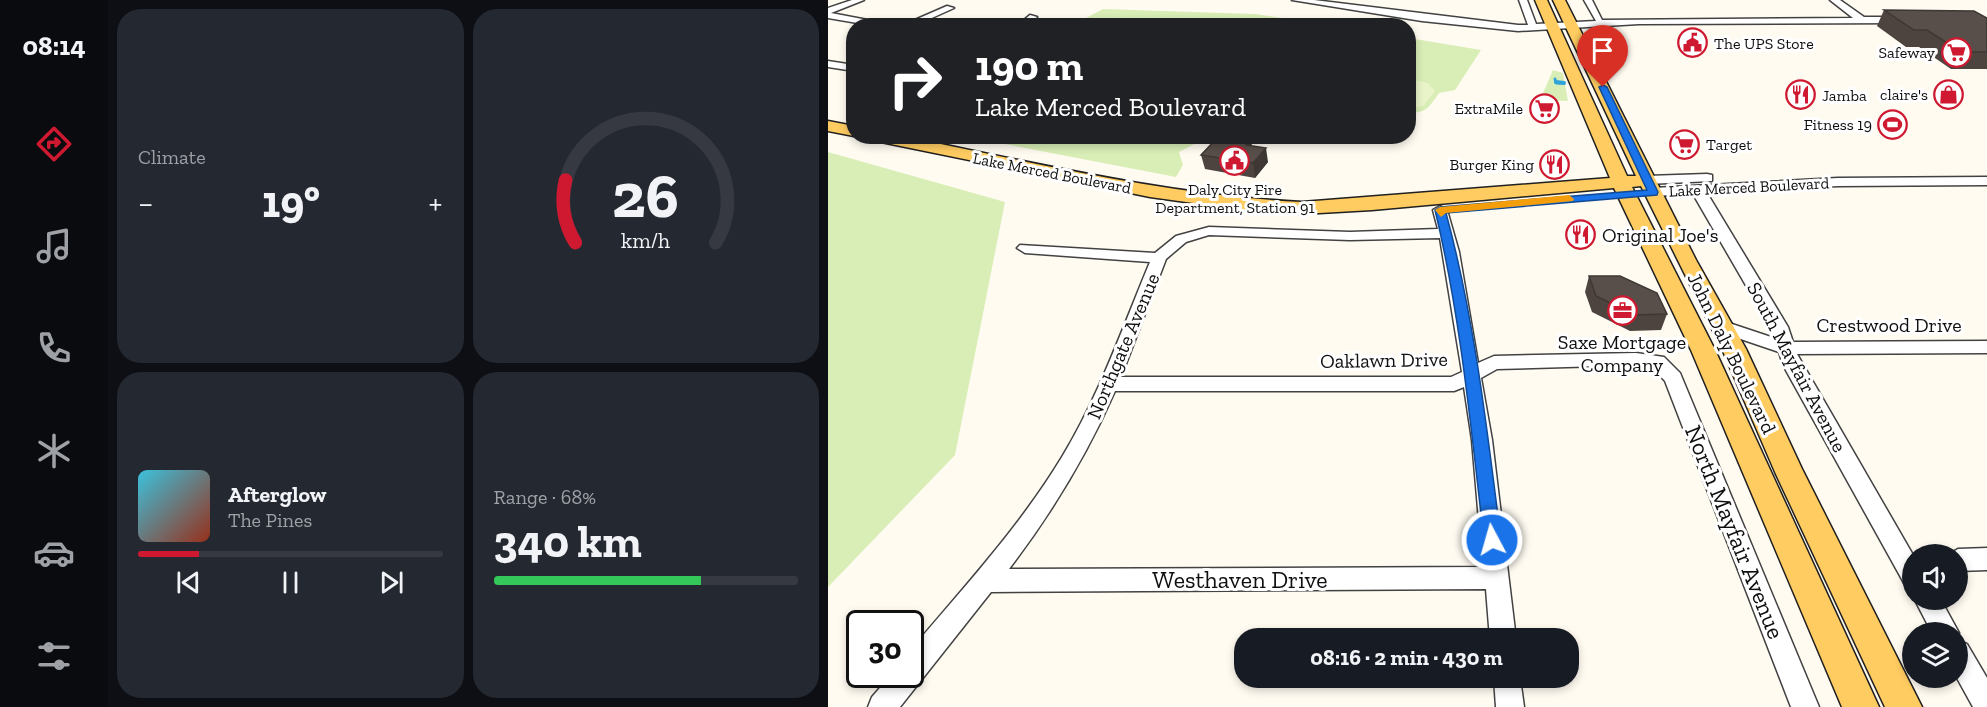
<!DOCTYPE html>
<meta charset="utf-8">
<style>
body{margin:0;font-family:"Zilla Slab",serif;background:#242831;color:#f1f3f6;height:100vh;display:flex;flex-direction:column;font-size:22px;white-space:nowrap}
*{box-sizing:border-box;margin:0}
p{font-size:20px;color:#9ea1a6}
.icon{flex:none;width:33px;height:33px;fill:none;stroke:currentColor;stroke-width:2;stroke-linecap:round;stroke-linejoin:round}
.map{position:relative;flex:1;overflow:hidden}
.panel{display:flex;flex-direction:column;gap:9px;padding:9px;background:#0d0f14;width:720px}
.panel>*{flex:none}
.hud{position:absolute;left:18px;top:18px;width:570px;height:126px;border-radius:24px;box-shadow:0 3px 9px #0003;background:#202124;color:#fff;overflow:hidden}
.tools{position:absolute;left:1074px;top:544px;display:grid;gap:12px}
.tools a{display:grid;place-items:center;width:66px;height:66px;border-radius:50%;background:#171b24;box-shadow:0 3px 9px #0003;font-size:30px}
.speed{position:absolute;left:18px;top:610px;display:flex;gap:12px;font-size:30px;font-weight:700;text-align:center}
.speed>*{display:grid;place-content:center;width:78px;height:78px;border-radius:50%;background:#171b24;box-shadow:0 3px 9px #0003;line-height:1}
.speed .limit{border:3px solid #111;border-radius:9px;background:#fff;color:#111}
.pin{position:absolute;display:grid;place-items:center;width:51px;height:51px;color:#fff;margin:-62px -26px;border-radius:50% 50% 50% 0;rotate:-45deg;box-shadow:0 0 6px #0007}
.pin .icon{rotate:45deg}
.me{position:absolute;width:66px;margin:-33px;rotate:354deg;stroke-linejoin:round;filter:drop-shadow(0 0 4px #0008)}
.turn{display:flex;align-items:center;gap:21px;height:126px;padding:0 30px;font-size:27px}
.turn .icon{width:78px;height:78px;stroke-width:2.5}
.turn b{display:block;font-size:42px;line-height:51px}
.big{font-size:45px;font-weight:700;line-height:1.1}
.panel .widget{flex:1;display:flex;flex-direction:column;justify-content:center;gap:9px;min-width:0;padding:0 21px;border-radius:24px;background:#242831}
.panel .dial{align-items:center;gap:0}
.dial svg{height:156px;overflow:visible;fill:none;stroke:#363941;stroke-width:7;stroke-linecap:round;text-anchor:middle}
.dial text{fill:#f1f3f6;stroke:none}
.song{display:flex;align-items:center;gap:18px}
.cover{width:72px;height:72px;border-radius:9px;background:linear-gradient(135deg,hsl(190 70% 55%),hsl(10 70% 35%))}
.played{height:6px;border-radius:3px;background:linear-gradient(90deg,#ce1930 20%,#363941 20%)}
.keys{display:flex;justify-content:space-around;direction:ltr}
.heat{display:flex;justify-content:space-between;align-items:center;font-size:33px;direction:ltr}
.charge{height:9px;border-radius:4px;background:linear-gradient(90deg,#34c759 68%,#363941 0)}
.panel .tiles{flex:1;display:grid;gap:9px;grid-template-columns:repeat(2,1fr)}
.trip{position:absolute;left:406px;top:628px;width:345px;height:60px;border-radius:24px;background:#171b24;box-shadow:0 3px 9px #0003;font-weight:700;line-height:60px;text-align:center}
main{display:flex;flex:1;min-height:0}
.menu{display:flex;flex-direction:column;width:108px;justify-content:space-around;align-items:center;background:#090b0e;color:#9ea1a6}
.menu .icon{width:42px;height:42px}
.menu .current{color:#ce1930}
.menu b{font-size:27px;color:#f1f3f6}
.map>svg:first-child{display:block}
.green{fill:#d8eeb6}
.pitch{fill:#e9f4c9}
.lines{fill:none;stroke-linecap:round;stroke-linejoin:round}
.stream-far1{stroke:#30a4da;stroke-width:3}
.stream{stroke:#30a4da;stroke-width:4}
.minor-casing{stroke:#424242;stroke-width:3}
.major-casing{stroke:#202020;stroke-width:3}
.minor{fill:#fff;fill-rule:evenodd}
.major{fill:#ffcc61;fill-rule:evenodd}
.wall{fill:#4d4440}
.shaded-wall{fill:#3e3734}
.building{fill:#594f4a;stroke:#3e3734;stroke-width:1.5}
.route{fill:#1a73e8;stroke:#114b97;stroke-width:1.5}
.slow{fill:#f59e0b}
.labels{text-anchor:middle;dominant-baseline:central;stroke-width:6;stroke-linejoin:round;paint-order:stroke}
.far-poi-label{font-size:16px;fill:#0f0f0f;stroke:#fff;text-anchor:end}
.far-street-label{font-size:16px;fill:#0f0f0f;stroke:#fff}
.poi-label{font-size:20px;fill:#0f0f0f;stroke:#fff;text-anchor:start}
.street-label{font-size:20px;fill:#0f0f0f;stroke:#fff}
.near-street-label{font-size:24px;fill:#0f0f0f;stroke:#fff}
</style>
<main>
<nav class="menu">
<b>08:14</b>
<svg class="icon current" aria-label="directions" viewBox="0 0 24 24"><path d="M12 3l9 9-9 9-9-9zM9 14v-3h6M13 9l2 2-2 2"/></svg>
<svg class="icon" aria-label="music" viewBox="0 0 24 24"><path d="M9 18V5l10-2v13"/><circle cx="6" cy="18" r="3"/><circle cx="16" cy="16" r="3"/></svg>
<svg class="icon" aria-label="phone" viewBox="0 0 24 24"><path d="M5 4h4l2 5-3 2q2 4 5 5l2-3 5 2v4C11 20 4 13 5 4z"/></svg>
<svg class="icon" aria-label="climate" viewBox="0 0 24 24"><path d="M12 3v18M4 7l16 10M4 17L20 7"/></svg>
<svg class="icon" aria-label="car" viewBox="0 0 24 24"><path d="M5 17H2v-5l4-1 3-4h7l3 4 3 1v5h-3M9 17h6M6 11h13"/><circle cx="7" cy="17" r="2"/><circle cx="17" cy="17" r="2"/></svg>
<svg class="icon" aria-label="filters" viewBox="0 0 24 24"><path d="M4 7h16M4 17h16"/><circle cx="9" cy="7" r="2"/><circle cx="15" cy="17" r="2"/></svg>
</nav>
<section class="panel">
<div class="tiles">
<div class="widget"><p>Climate</p>
<div class="heat"><a>−</a><b class="big">19°</b><a>+</a></div>
</div>
<div class="widget dial"><svg viewBox="0 0 100 80">
<path d="M14 69A42 42 0 1 1 86 69"/>
<path d="M14 69A42 42 0 0 1 9 37" stroke="#ce1930"/>
<text x="50" y="56" font-size="32" font-weight="700">26</text>
<text x="50" y="72" font-size="11">km/h</text>
</svg></div>
<div class="widget">
<div class="song"><i class="cover"></i><div><b>Afterglow</b><p>The Pines</p></div></div>
<div class="played"></div>
<div class="keys"><svg class="icon" aria-label="previous" viewBox="0 0 24 24"><path d="M18 5L8 12l10 7zM5 5v14"/></svg><svg class="icon" aria-label="pause" viewBox="0 0 24 24"><path d="M8 5v14M16 5v14"/></svg><svg class="icon" aria-label="next" viewBox="0 0 24 24"><path d="M6 5l10 7-10 7zM19 5v14"/></svg></div>
</div>
<div class="widget"><p>Range · 68%</p><b class="big">340 km</b><div class="charge"></div></div>
</div>
</section>
<div class="map">
<svg width="1159" height="707" viewBox="0 0 1159 707">
<rect width="100%" height="100%" fill="#fffbf1"/>
<g class="green">
<polygon points="275,9 427,14 500,25 243,26"/>
<path d="M581,38L653,50L627,90L611,93C601,107 599,113 581,113Z"/>
<polygon points="725,70 735,73 740,101 712,100"/>
<polygon points="140,137 380,136 380,137 351,152 355,165 348,177"/>
<polygon points="0,152 177,202 127,455 0,587"/>
</g>
<polygon class="pitch" points="581,79 600,83 607,91 595,106 581,109"/>
<g class="lines">
<polyline class="stream-far1" points="727,79 728,83 736,83"/>
<polyline class="stream" points="728,82 736,83"/>
<defs>
<g id="minor">
<polygon points="24,0 36,0 3,13 71,26 47,26 0,18 0,8"/>
<polygon points="464,0 486,0 690,25 700,25 691,0 699,0 708,24 768,21 756,0 764,0 774,20 1025,18 1002,0 1012,0 1036,17 1076,17 1080,20 1076,23 811,24 690,31 594,21"/>
<polygon points="119,6 126,8 86,26 73,26"/>
<polygon points="202,15 209,17 199,26 189,26"/>
<polygon points="0,61 26,65 26,71 0,67"/>
<polygon points="879,174 884,175 884,181 819,184 812,180 819,176"/>
<polygon points="1159,177 1159,185 1010,186 879,193 960,327 965,342 1159,341 1159,353 969,354 1085,555 1084,586 1076,583 955,365 951,352 889,331 886,327 895,321 946,338 942,327 865,194 825,196 818,192 825,188 1010,178"/>
<path d="M612,206L619,210L631,252L650,363L666,356L808,353L836,357L852,373L991,707H963L837,381L825,368L808,365L669,369L653,378L664,440L688,639H662L658,589L163,592L72,707H40L44,697L63,675H82V651C135,588 191,528 234,457C271,396 294,329 322,262L197,253L189,248L192,245L327,253L348,236L381,227L522,232L610,229L605,210ZM381,235L522,240L612,238L634,372L623,377H293L338,259L358,242ZM636,387L644,440L655,567L181,569C223,514 259,455 287,391H626Z"/>
<polygon points="1159,548 1159,570 1130,571 1130,555 1120,555 1130,549"/>
<polygon points="1087,600 1113,600 1131,633 1130,636 1130,633 1104,633"/>
<polygon points="1130,640 1139,644 1159,678 1159,707 1145,707 1129,678"/>
<polygon points="666,678 692,678 696,707 668,707"/>
</g>
<g id="major">
<path d="M707,0H719L799,176H808L725,0H737L868,260L918,349L974,469L1094,707H1057L947,472L894,349L813,186L804,187L887,350L1051,707H1014L863,350L786,188L544,210L474,214L423,211L322,197L48,141L40,136H74C207,163 339,195 474,202L782,178Z"/>
<polygon points="0,121 26,126 26,136 0,131"/>
</g>
</defs>
<use href="#minor" class="minor-casing"/>
<use href="#major" class="major-casing"/>
<use href="#minor" class="minor"/>
<use href="#major" class="major"/>
</g>
<g class="wall">
<polygon points="1056,10 1159,18 1159,69 1123,69 1091,47 1078,47 1049,26"/>
<polygon points="422,138 424,146 440,162 427,178 377,169 373,155"/>
<polygon points="761,276 839,314 833,330 802,331 764,312 757,292"/>
</g>
<g class="shaded-wall">
<polygon points="422,138 425,153 418,145"/>
<polygon points="438,148 440,162 427,178 425,163"/>
</g>
<g class="building">
<polygon points="1056,10 1146,11 1159,18 1159,52 1133,52 1099,30 1086,30"/>
<polygon points="391,136 408,136 422,138 418,145 438,148 425,163 373,155"/>
<polygon points="761,276 792,276 829,293 839,314 807,315 768,296"/>
</g>
<path class="route" d="M775,85L779,87L830,192L829,195L618,213C647,320 659,430 673,540L671,545L664,547L658,545L656,540C643,429 633,318 607,210L612,207L819,190L771,87Z"/>
<polygon class="slow" points="741,195 746,199 745,201 618,213 613,217 607,210 612,207"/>
<defs>
<symbol id="civic-ring" viewBox="-11 -11 22 22"><circle r="9.5" fill="#fff" stroke="#ce1930" stroke-width="1.5"/><path d="M-.6-6.5H3V-4.5H.6V-3L4-1V1h2V6H-6V1h2V-1L-.6-3ZM-1.2 2.5V6h2.4V2.5Z" fill="#ce1930"/></symbol>
<symbol id="supermarket-ring" viewBox="-11 -11 22 22"><circle r="9.5" fill="#fff" stroke="#ce1930" stroke-width="1.5"/><path d="M-6-5.5h2.5l.6 2H6L4.5 2H-2.5L-4.4-4H-6ZM-1.5 3.2a1.3 1.3 0 1 0 .1 0ZM3 3.2a1.3 1.3 0 1 0 .1 0Z" fill="#ce1930"/></symbol>
<symbol id="shop-ring" viewBox="-11 -11 22 22"><circle r="9.5" fill="#fff" stroke="#ce1930" stroke-width="1.5"/><path d="M-5-2.5h2.3a2.7 3.5 0 0 1 5.4 0H5L5.5 6h-11ZM-1.5-2.5h3a1.5 2.3 0 0 0-3 0Z" fill="#ce1930"/></symbol>
<symbol id="restaurant-ring" viewBox="-11 -11 22 22"><circle r="9.5" fill="#fff" stroke="#ce1930" stroke-width="1.5"/><path d="M-5-6h1v4h1v-4h1v4h1v-4h1v5L-1.5 .5V6h-2V.5L-5-1ZM5-6V6H3V1.5H1.5Q1.5-4 5-6Z" fill="#ce1930"/></symbol>
<symbol id="stadium-ring" viewBox="-11 -11 22 22"><circle r="9.5" fill="#fff" stroke="#ce1930" stroke-width="1.5"/><path d="M0-5a6.5 5 0 1 0 0 10a6.5 5 0 1 0 0-10ZM-3.5-1.8h7v3.6h-7Z" fill="#ce1930"/></symbol>
<symbol id="office-ring" viewBox="-11 -11 22 22"><circle r="9.5" fill="#fff" stroke="#ce1930" stroke-width="1.5"/><path d="M-6-3h4V-5.5h4V-3h4V5H-6ZM-1-4.5V-3h2v-1.5ZM-6 0V1H6V0Z" fill="#ce1930"/></symbol>
</defs>
<g fill-rule="evenodd">
<use href="#civic-ring" x="848" y="26" width="33" height="33"/>
<use href="#supermarket-ring" x="1112" y="36" width="33" height="33"/>
<use href="#shop-ring" x="1104" y="78" width="33" height="33"/>
<use href="#restaurant-ring" x="956" y="78" width="33" height="33"/>
<use href="#supermarket-ring" x="700" y="92" width="33" height="33"/>
<use href="#stadium-ring" x="1048" y="108" width="33" height="33"/>
<use href="#supermarket-ring" x="840" y="128" width="33" height="33"/>
<use href="#civic-ring" x="390" y="144" width="33" height="33"/>
<use href="#restaurant-ring" x="710" y="148" width="33" height="33"/>
<use href="#restaurant-ring" x="736" y="218" width="33" height="33"/>
<use href="#office-ring" x="778" y="294" width="33" height="33"/>
</g>
<g class="labels">
<g class="far-poi-label">
<text x="886" y="43" text-anchor="start">The UPS Store</text>
<text x="1107" y="52">Safeway</text>
<text x="1100" y="94">claire's</text>
<text x="994" y="95" text-anchor="start">Jamba</text>
<text x="695" y="108">ExtraMile</text>
<text x="1044" y="124">Fitness 19</text>
<text x="878" y="144" text-anchor="start">Target</text>
<text x="706" y="164">Burger King</text>
<text x="407" y="189" text-anchor="middle">Daly City Fire<tspan x="407" dy="18">Department, Station 91</tspan></text>
</g>
<g class="far-street-label">
<text transform="translate(224 173) rotate(11)">Lake Merced Boulevard</text>
<text transform="translate(921 187) rotate(-3)">Lake Merced Boulevard</text>
</g>
<g class="poi-label">
<text x="774" y="235">Original Joe's</text>
<text x="794" y="342" text-anchor="middle">Saxe Mortgage<tspan x="794" dy="23">Company</tspan></text>
</g>
<g class="street-label">
<text x="1061" y="325">Crestwood Drive</text>
<text transform="translate(295 346) rotate(-67)">Northgate Avenue</text>
<text transform="translate(904 353) rotate(64)">John Daly Boulevard</text>
<text transform="translate(556 360) rotate(-1)">Oaklawn Drive</text>
<text transform="translate(969 367) rotate(62)">South Mayfair Avenue</text>
</g>
<g class="near-street-label">
<text transform="translate(907 532) rotate(68)">North Mayfair Avenue</text>
<text x="412" y="579">Westhaven Drive</text>
</g>
</g>
</svg>
<div class="tools">
<a><svg class="icon" aria-label="sound" viewBox="0 0 24 24"><path d="M4 9h4l5-4v14l-5-4H4zM17 9q2 3 0 6"/></svg></a>
<a><svg class="icon" aria-label="layers" viewBox="0 0 24 24"><path d="M12 4l9 5-9 5-9-5zM3 14l9 5 9-5"/></svg></a>
</div>
<div class="speed"><div class="limit">30</div></div>
<div class="pin" style="left:775px;top:87px;background:#d93025"><svg class="icon" aria-label="arrive" viewBox="0 0 24 24"><path d="M6 21V4h12l-3 4 3 4H6"/></svg></div>
<svg class="me" style="left:664px;top:540px" viewBox="-20 -20 40 40"><circle r="17" fill="#1a73e8" stroke="#fff" stroke-width="3"/><path d="M0-11L8 9 0 5-8 9z" fill="#fff"/></svg>
<div class="trip">08:16 · 2 min · 430 m</div>
<div class="hud">
<div class="turn"><svg class="icon" aria-label="right" viewBox="0 0 24 24"><path d="M7 20v-9h11M14 6l5 5-5 5"/></svg><div><b>190 m</b>Lake Merced Boulevard</div></div>
</div>
</div>
</main>
